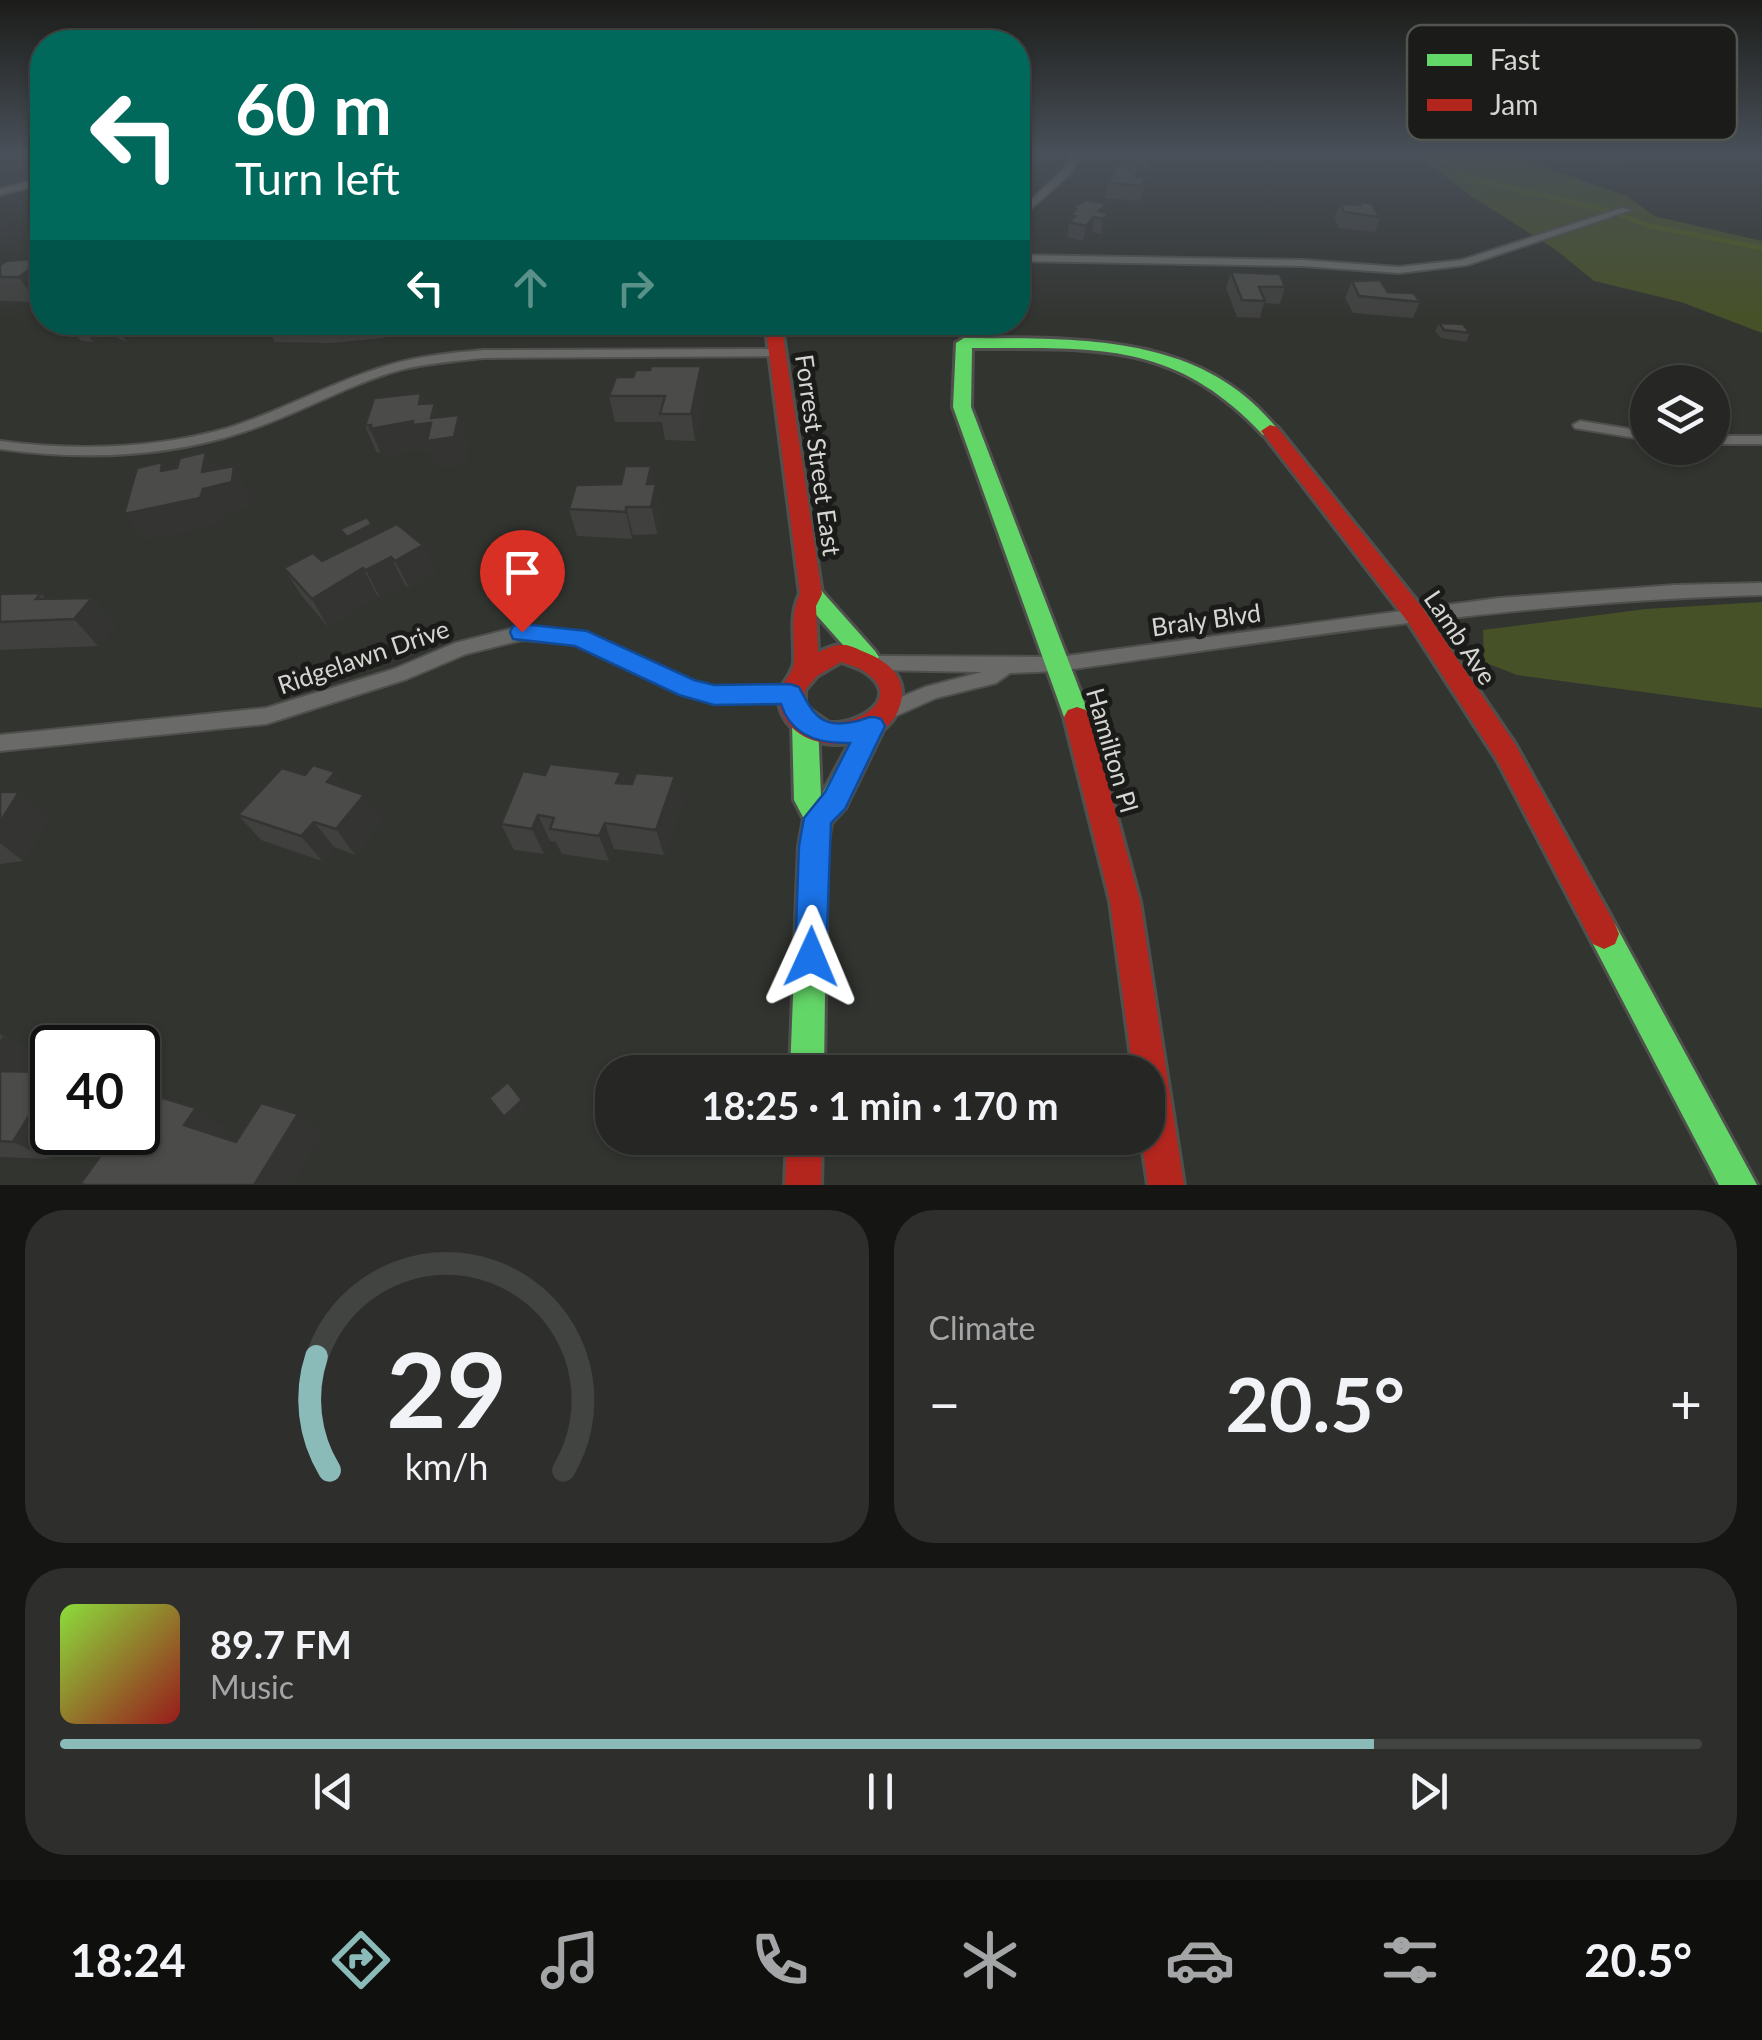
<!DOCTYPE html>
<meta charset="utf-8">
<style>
body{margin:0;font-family:Lato,sans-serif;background:#2e2f2c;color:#f1f3f6;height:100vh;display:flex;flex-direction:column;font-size:38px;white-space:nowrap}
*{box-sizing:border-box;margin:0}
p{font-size:32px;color:#a4a5a6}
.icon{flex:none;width:55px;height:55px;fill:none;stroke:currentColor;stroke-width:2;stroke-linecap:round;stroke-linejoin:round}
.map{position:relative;height:1185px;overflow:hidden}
.side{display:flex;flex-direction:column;gap:25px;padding:25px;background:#151514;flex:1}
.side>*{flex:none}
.hud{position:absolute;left:30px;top:30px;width:1000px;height:305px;border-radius:40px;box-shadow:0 2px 8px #0004,0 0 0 2px #424441;background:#00695c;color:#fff;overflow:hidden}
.fabs{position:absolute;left:1630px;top:365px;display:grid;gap:20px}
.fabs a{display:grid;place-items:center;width:100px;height:100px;border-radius:50%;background:#262724;box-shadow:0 2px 8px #0004,0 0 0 2px #424441;font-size:50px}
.speed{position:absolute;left:30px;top:1025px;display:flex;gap:20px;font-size:50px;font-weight:700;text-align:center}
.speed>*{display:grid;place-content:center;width:130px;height:130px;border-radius:50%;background:#262724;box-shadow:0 2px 8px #0004,0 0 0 2px #424441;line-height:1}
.speed .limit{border:5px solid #111;border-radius:15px;background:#fff;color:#111}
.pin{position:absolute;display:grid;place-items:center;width:85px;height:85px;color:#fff;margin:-102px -42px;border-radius:50% 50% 50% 0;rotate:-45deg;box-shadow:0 0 10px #0007}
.pin .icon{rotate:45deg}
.me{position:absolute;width:110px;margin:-55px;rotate:1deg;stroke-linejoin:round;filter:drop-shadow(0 0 8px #0008)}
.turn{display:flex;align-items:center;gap:35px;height:210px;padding:0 40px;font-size:45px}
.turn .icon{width:130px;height:130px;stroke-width:2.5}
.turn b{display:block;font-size:70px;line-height:85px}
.lanes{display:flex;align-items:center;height:95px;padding:0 40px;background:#0003;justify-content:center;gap:50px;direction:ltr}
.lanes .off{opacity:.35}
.big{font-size:75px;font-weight:700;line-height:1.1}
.side .widget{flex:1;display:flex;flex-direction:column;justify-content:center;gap:15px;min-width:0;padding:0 35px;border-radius:40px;background:#2e2f2c}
.side .dial{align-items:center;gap:0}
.dial svg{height:260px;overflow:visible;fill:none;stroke:#424441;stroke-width:7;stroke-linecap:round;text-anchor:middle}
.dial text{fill:#f1f3f6;stroke:none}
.song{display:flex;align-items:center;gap:30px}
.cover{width:120px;height:120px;border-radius:15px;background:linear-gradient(135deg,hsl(90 70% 55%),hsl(0 70% 35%))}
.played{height:10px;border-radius:5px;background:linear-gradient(90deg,#8bbbb9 80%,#424441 80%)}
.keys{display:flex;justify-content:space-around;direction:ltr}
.heat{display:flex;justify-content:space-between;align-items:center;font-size:55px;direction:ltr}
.side .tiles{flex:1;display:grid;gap:25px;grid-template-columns:1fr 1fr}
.widget:last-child{grid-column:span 2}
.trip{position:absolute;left:595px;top:1055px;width:570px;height:100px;border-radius:40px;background:#262724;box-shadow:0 2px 8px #0004,0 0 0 2px #424441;font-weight:700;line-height:100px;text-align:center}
.tab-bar{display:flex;height:160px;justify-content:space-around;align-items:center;background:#0f100e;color:#a4a5a6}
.tab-bar .icon{width:70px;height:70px}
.tab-bar .on{color:#8bbbb9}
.tab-bar b{font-size:45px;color:#f1f3f6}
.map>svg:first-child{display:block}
.green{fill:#475127}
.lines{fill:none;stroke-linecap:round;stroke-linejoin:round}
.stream{stroke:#4e5d19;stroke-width:5}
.street-casing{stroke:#4f504d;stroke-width:4}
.fast-casing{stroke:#4f504d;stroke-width:6}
.jam-casing{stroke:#4f504d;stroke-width:6}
.street{fill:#6a6b68;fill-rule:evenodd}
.fast{fill:#63d668;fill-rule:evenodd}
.jam{fill:#b3261e;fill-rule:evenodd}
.wall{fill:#40413f}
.shaded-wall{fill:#343533}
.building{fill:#4b4c49;stroke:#343533;stroke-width:2.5}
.route{fill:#1a73e8;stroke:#114b97;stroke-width:2.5}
.labels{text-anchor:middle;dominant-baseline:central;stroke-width:10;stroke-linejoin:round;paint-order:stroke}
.street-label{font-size:25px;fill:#d4d6d2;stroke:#1b1c19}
.key{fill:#1b1c19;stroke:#525450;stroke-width:2.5}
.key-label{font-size:28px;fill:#d4d6d2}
</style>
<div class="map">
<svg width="1762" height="1185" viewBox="0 0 1762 1185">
<rect width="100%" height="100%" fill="#323430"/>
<g class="green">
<polygon points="1415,154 1518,154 1552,170 1627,196 1654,216 1762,241 1762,333 1681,302 1594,281 1556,250 1471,196"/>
<polygon points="1762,602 1762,708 1517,675 1484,662 1483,630 1646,609"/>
</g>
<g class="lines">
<g class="stream">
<polyline points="1435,154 1468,178 1607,210"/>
<polyline points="1623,216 1650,226 1762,248"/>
</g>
<defs>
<g id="street">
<polygon points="1072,154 1082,154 1070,174 1018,220 1018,212 1063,170"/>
<polygon points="42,178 42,184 0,195 0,189"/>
<polygon points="1622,208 1631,210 1467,265 1399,273 1303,266 1018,261 1018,255 1303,260 1399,267 1462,260"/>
<path d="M778,349L785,353L783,356L484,358C456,361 428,363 400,370C346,385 297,415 243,432C166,458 80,460 0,449V441C75,451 155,449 228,428C282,411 332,382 386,366C417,356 451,353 484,350Z"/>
<polygon points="1580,421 1648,432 1648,440 1575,428 1573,425"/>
<rect x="1712" y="436" width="50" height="8"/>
<path d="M1762,583V595C1525,601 1293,638 1059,671L1010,673L996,683L936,698L889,719L882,717L879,711L882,705L925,687L982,672L878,670L871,668L869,663L871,658L878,656L1059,657L1499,598L1675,585Z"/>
<polygon points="522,626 584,632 693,682 714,687 791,686 798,689 801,694 798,699 791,702 714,703 681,693 575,644 522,640 466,654 407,679 266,724 0,751 0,735 266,708 394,669 455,643"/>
</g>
<g id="fast">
<path d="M964,338C1078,339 1202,332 1279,431L1277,435H1263C1173,339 1095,349 972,348L971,407L1090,717L1086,724L1077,727L1068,724L1064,717L953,407L956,343Z"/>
<polygon points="811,586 819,588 875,651 879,657 875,663 859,663 803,600 800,594 803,588"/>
<polygon points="805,713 814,716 818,723 821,796 863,719 872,716 881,719 885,726 845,808 831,823 827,846 824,1072 790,1072 799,846 804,819 794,800 792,723 796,716"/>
<polygon points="1604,919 1615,924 1757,1185 1719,1185 1593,944 1589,934 1593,924"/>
</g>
<g id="jam">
<path d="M765,322H781L822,594L816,606L818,652C824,650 833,645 840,645C847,644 855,648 862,651C891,662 912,681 897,713C875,756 789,756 779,703C776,686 793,676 794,662C795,639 789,615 800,594ZM841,662C849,665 859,667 865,672C904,698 859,725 829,723L805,706V690L817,676Z"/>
<polygon points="1270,425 1277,427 1424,610 1515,744 1615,924 1619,934 1615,944 1604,949 1593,944 1497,760 1408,622 1261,431"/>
<polygon points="1077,707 1086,710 1090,717 1140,901 1184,1185 1148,1185 1141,1138 1148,1138 1148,1072 1133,1072 1110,901 1064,717 1068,710"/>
<polygon points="787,1138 822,1138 821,1185 785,1185"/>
</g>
</defs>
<use href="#street" class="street-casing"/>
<use href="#fast" class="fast-casing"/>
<use href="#jam" class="jam-casing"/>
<use href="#street" class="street"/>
<use href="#fast" class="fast"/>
<use href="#jam" class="jam"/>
</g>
<g class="wall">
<polygon points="1126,154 1150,154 1145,172 1140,171 1138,177 1145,178 1143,192 1139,201 1105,198 1108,183 1124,164"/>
<polygon points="1600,154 1628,154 1620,168 1601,165"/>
<polygon points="1358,202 1380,217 1375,232 1339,228 1334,219 1340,204 1357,205"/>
<polygon points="1072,208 1109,214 1106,229 1101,234 1092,232 1083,241 1067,237"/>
<polygon points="42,258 36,302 0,301 0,265"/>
<polygon points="1231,272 1285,287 1280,304 1264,303 1260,318 1237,317 1226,288"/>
<polygon points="1352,281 1420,302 1413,318 1353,313 1345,298"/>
<polygon points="57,322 141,322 147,333 126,342 114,336 112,333 93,342 82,341"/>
<polygon points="265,322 391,322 385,338 331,343 275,342"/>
<polygon points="621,322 660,322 622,324"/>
<polygon points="1439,323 1470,333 1466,342 1441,338 1435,331"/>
<polygon points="701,366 705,392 695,441 665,440 662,422 615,422 609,396 633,377 650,370"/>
<polygon points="421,393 426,404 469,442 464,464 438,467 431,451 423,452 421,448 382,456 381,452 377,453 365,426"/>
<polygon points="655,484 662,510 657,534 633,535 632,539 577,536 569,509"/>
<polygon points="423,545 435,573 409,588 405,585 380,598 377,595 328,627 301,595 284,568"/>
<polygon points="41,593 46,599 92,598 115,625 98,646 0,650 0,594"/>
<polygon points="621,772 625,783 682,802 664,855 614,849 609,861 562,854 556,842 550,841 544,854 514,850 501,824 545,775"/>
<polygon points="347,789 382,820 355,855 334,847 322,861 261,840 238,815"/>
<polygon points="0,792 19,792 48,818 23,861 0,864"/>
<polygon points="0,1034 41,1055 30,1072 51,1159 0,1157"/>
</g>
<g class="shaded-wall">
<polygon points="17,154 31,154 35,161 19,174 0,176 0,160"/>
<polygon points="1107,204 1104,218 1109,214 1106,229 1101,234 1103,219 1099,211"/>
<polygon points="1094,217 1092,232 1083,241 1086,226"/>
<polygon points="5,220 15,236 0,240 0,222"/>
<polygon points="42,260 42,296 36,302 19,277"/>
<polygon points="80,322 106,322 112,333 93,342"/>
<polygon points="113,322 141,322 147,333 126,342"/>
<polygon points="379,322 391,322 385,338"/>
<polygon points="701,366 705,392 695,441 691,414"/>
<polygon points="421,393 431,418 435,403 445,429 459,415 469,442 464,464 438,467 431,451 423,452 421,448 382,456 370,429 419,404"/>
<polygon points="206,452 223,479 234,466 250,493 248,509 220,516 218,525 144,541 124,514 202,472"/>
<polygon points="651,466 662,510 657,534 647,484"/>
<polygon points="626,507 633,535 632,539 626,512"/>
<polygon points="372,524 377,533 351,546 347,537"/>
<polygon points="423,545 435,573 409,588 395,561"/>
<polygon points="391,557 405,585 380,598 366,570"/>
<polygon points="363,568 377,595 328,627 312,599"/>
<polygon points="92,598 115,625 98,646 74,619"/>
<polygon points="335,772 354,798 327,782"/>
<polygon points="621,772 629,798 616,783"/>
<polygon points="675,776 682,802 664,855 656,830"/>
<polygon points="19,792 48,818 23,861 0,843 0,822"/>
<polygon points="364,795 382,820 355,855 336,829"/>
<polygon points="538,815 550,841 544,854 532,829"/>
<polygon points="314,822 334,847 322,861 301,836"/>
<polygon points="605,823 614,849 609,861 599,836"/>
<polygon points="5,1034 41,1055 17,1091 0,1082 0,1041"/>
<polygon points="52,1078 52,1132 67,1132 51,1159 13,1142"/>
<polygon points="522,1100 528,1107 509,1124 504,1117"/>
<polygon points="196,1108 226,1127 215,1144 184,1125"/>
<polygon points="298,1114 323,1133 292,1185 254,1185"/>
</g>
<g class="building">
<polygon points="0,154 17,154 10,159 0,160"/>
<polygon points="1126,154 1149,154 1148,157"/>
<polygon points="1119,163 1140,167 1135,176 1145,178 1142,186 1108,183"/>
<polygon points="1086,200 1107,204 1099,211 1109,214 1103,219 1094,217 1086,226 1069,222 1075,216 1070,215 1076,209 1072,208"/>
<polygon points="1358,202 1371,203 1380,217 1344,212 1340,204 1360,205"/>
<polygon points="42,258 42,260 19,277 0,277 0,265 6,261"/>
<polygon points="1231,272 1280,274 1285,287 1259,287 1265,301 1242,300"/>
<polygon points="1380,280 1388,292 1414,293 1420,302 1359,296 1352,281"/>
<polygon points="1439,323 1463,324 1470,333 1444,330"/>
<polygon points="651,366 701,366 691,414 660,414 665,396 609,396 616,377 633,377 636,370 650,370"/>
<polygon points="421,393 419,404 435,403 431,418 459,415 454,437 427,441 431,423 412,425 413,421 370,429 371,425 365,426 374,398"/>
<polygon points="206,452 202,472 234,466 232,482 203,489 200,498 124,514 137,468 162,462 161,471 177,468 180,458"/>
<polygon points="625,466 651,466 647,484 656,484 651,507 626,507 626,512 569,509 576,485 621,484"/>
<polygon points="367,517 372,524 347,537 340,529"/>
<polygon points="397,524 423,545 395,561 391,557 366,570 363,568 312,599 284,568 313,553 322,561"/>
<polygon points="41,593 36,599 92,598 74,619 0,622 0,594"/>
<polygon points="550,764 621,772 616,783 632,784 636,773 675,776 656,830 605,823 599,836 550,829 554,818 538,815 532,829 501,824 523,771 545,775"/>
<polygon points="313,765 335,772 327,782 364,795 336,829 314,822 301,836 238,815 282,768 305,775"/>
<polygon points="0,792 19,792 0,822"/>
<polygon points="0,1071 52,1072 52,1078 13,1142 0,1141"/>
<polygon points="508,1082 522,1100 504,1117 489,1098"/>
<polygon points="147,1093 196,1108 184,1125 236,1142 261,1103 298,1114 254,1185 85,1185 80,1184 118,1132 138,1132 138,1106"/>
</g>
<linearGradient id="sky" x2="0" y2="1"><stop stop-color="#1c1d1a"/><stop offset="0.48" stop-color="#495059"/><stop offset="1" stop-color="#495059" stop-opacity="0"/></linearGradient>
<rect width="1762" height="320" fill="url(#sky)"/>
<path class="route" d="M522,624L587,631L694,680L714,685L790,684L799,687C813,714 821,730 857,721C868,718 870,715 881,719L885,726L845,809L831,823L826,957L822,968L811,972L800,968L795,957L799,846L804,818L825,792L850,743C820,744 791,736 781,704L714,705L679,695L575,646L513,639L510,632L513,626Z"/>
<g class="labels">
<g class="street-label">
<text transform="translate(819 455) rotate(82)">Forrest Street East</text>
<text transform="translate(1206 619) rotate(-8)">Braly Blvd</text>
<text transform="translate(1461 637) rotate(56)">Lamb Ave</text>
<text transform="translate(363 656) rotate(-19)">Ridgelawn Drive</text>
<text transform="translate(1113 750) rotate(74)">Hamilton Pl</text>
</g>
</g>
<rect x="1407" y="25" width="330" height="115" rx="15" class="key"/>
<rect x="1427" y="54" width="45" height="12" fill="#63d668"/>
<rect x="1427" y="99" width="45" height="12" fill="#b3261e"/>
<g class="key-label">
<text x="1490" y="70">Fast</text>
<text x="1490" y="115">Jam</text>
</g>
</svg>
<div class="fabs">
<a><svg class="icon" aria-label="layers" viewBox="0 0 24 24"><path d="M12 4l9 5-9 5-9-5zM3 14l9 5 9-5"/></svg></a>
</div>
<div class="speed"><div class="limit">40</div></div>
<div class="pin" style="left:522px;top:632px;background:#d93025"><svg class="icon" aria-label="arrive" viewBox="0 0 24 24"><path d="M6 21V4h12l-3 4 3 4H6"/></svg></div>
<svg class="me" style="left:811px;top:957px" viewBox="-20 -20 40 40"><path d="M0-17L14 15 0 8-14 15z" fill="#1a73e8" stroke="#fff" stroke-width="4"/></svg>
<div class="trip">18:25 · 1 min · 170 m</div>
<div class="hud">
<div class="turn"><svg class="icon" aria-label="left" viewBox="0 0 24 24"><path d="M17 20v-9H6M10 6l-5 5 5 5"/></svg><div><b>60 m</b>Turn left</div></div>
<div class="lanes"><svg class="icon" aria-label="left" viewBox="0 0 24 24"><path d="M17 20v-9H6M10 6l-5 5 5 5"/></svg><svg class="icon off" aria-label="ahead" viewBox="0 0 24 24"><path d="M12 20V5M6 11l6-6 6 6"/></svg><svg class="icon off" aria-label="right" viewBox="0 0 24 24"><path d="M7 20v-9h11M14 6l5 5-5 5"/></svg></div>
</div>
</div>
<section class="side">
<div class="tiles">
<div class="widget dial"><svg viewBox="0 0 100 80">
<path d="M14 69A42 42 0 1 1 86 69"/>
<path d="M14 69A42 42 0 0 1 10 34" stroke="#8bbbb9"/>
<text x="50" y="56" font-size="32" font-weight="700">29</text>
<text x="50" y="72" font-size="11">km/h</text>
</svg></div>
<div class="widget"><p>Climate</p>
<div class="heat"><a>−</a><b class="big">20.5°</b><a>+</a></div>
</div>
<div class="widget">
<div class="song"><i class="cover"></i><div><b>89.7 FM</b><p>Music</p></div></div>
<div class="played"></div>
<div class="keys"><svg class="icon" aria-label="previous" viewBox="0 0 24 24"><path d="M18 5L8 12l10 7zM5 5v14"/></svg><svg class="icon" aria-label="pause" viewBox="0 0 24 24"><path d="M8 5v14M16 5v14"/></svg><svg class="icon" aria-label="next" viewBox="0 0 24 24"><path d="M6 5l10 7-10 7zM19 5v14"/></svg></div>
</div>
</div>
</section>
<nav class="tab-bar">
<b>18:24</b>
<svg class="icon on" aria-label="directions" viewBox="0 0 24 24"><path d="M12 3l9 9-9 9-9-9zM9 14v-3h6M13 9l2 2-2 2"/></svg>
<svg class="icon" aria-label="music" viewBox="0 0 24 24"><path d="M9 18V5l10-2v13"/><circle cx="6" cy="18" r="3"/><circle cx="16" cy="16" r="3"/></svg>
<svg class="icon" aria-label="phone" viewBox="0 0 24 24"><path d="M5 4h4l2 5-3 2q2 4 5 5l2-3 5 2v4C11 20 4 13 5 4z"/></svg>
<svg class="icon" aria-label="climate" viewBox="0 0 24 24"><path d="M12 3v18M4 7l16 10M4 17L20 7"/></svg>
<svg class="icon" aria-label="car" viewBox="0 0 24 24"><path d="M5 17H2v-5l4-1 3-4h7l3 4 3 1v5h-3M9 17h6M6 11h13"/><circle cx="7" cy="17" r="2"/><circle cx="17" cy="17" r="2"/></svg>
<svg class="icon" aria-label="filters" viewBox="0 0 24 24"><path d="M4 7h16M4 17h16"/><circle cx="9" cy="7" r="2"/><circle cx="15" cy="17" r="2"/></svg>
<b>20.5°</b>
</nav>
